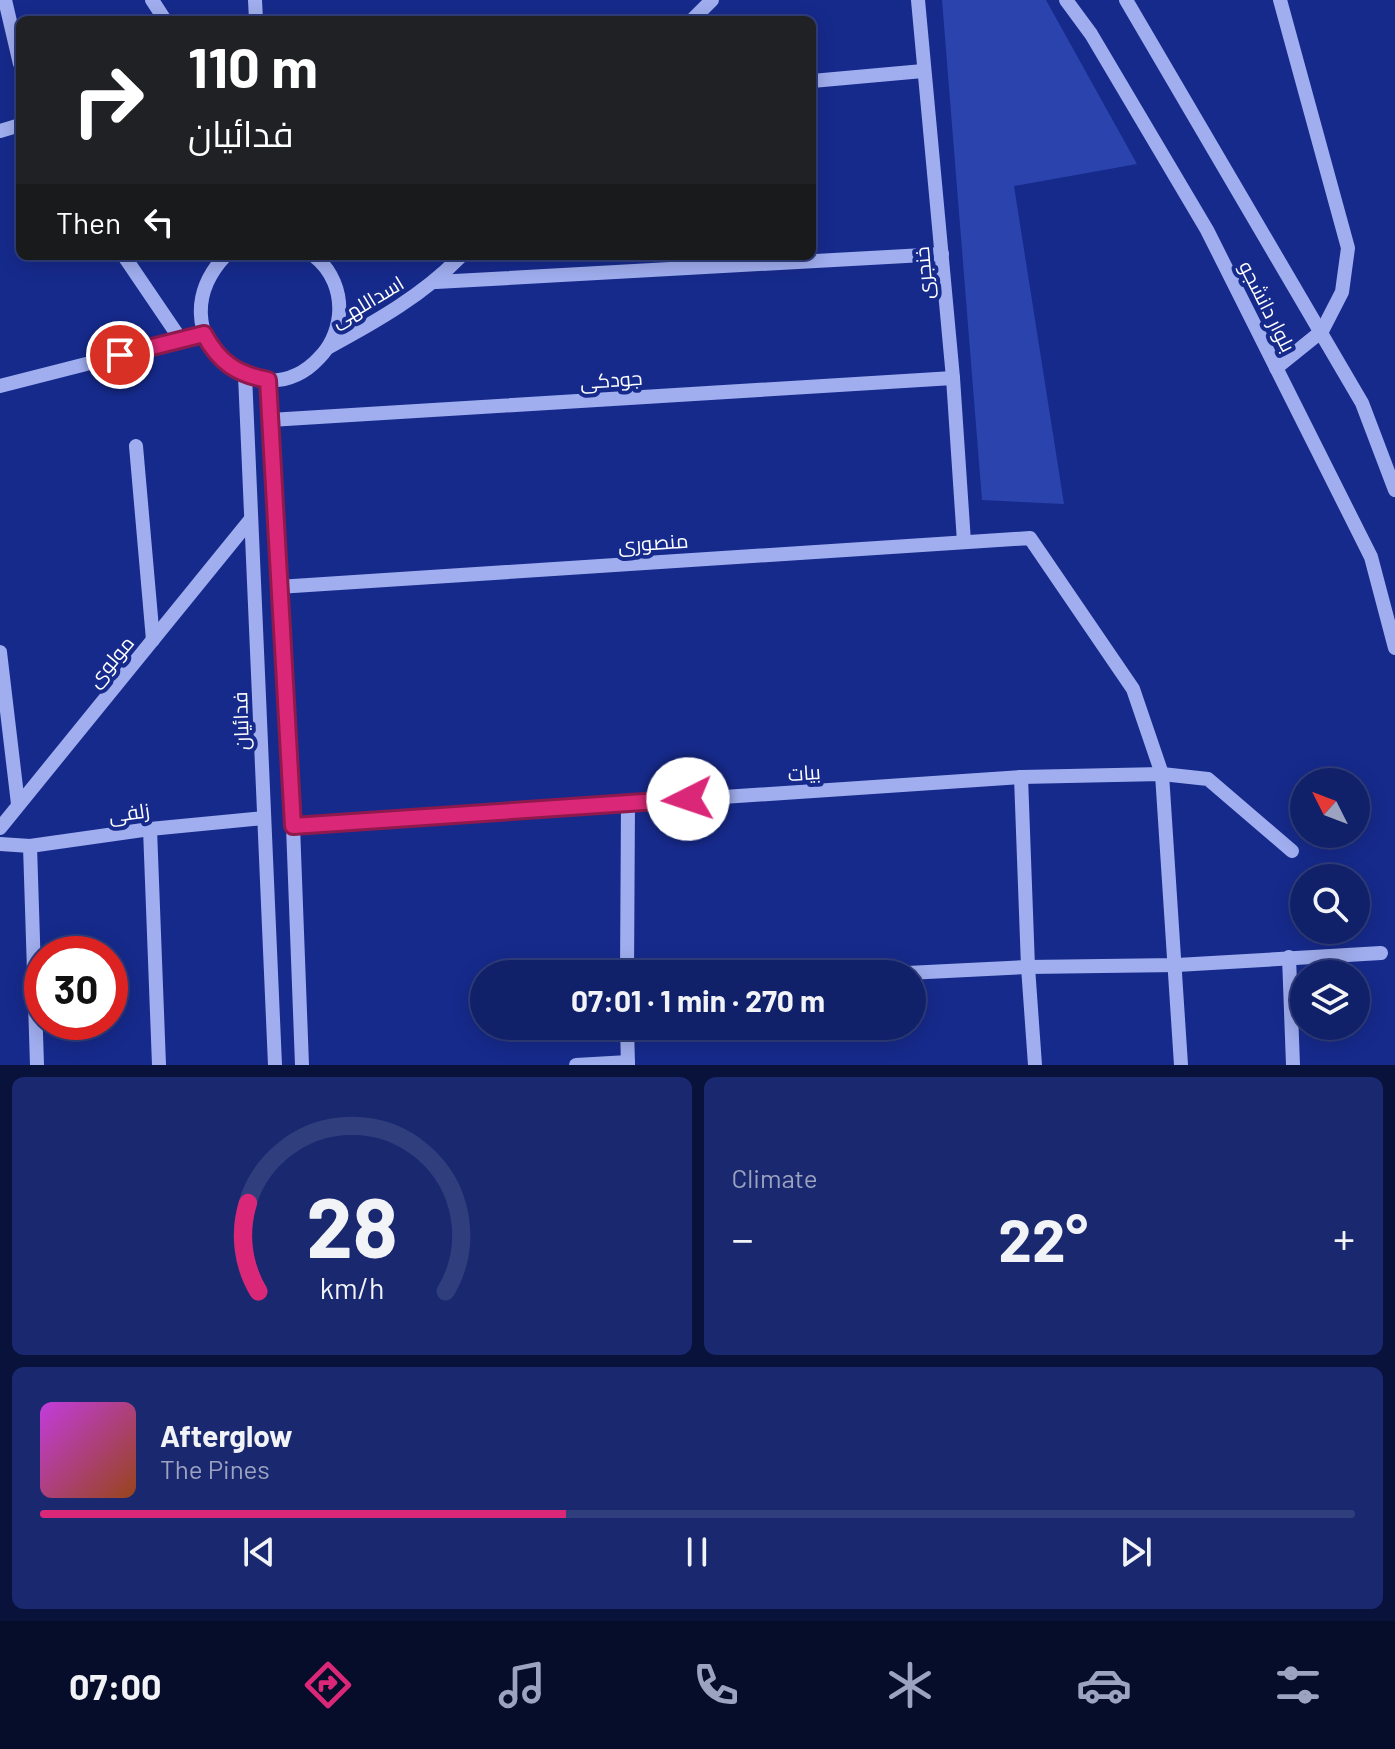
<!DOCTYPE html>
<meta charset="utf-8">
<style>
body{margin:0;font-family:Barlow,Cairo,sans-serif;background:#19286f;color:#f1f3f6;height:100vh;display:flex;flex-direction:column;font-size:30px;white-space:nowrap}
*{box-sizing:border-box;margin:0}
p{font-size:26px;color:#9ca3c0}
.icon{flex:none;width:44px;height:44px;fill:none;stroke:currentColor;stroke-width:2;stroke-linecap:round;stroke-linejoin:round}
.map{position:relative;height:1065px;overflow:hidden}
.drawer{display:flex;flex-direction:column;gap:12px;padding:12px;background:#09123a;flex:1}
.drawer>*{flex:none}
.guide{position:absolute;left:16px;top:16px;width:800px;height:244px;border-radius:12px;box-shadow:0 4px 20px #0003,0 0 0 2px #303e7d;background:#202124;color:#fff;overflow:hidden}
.needle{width:52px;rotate:312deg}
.buttons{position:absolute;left:1290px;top:768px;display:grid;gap:16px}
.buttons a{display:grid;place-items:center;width:80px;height:80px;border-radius:50%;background:#102069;box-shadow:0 4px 20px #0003,0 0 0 2px #303e7d;font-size:40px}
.speed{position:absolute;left:24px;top:936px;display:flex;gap:16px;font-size:40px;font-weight:700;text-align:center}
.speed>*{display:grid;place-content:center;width:104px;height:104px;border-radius:50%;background:#102069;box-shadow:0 4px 20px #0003,0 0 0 2px #303e7d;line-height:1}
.speed .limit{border:12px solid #d22;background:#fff;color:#111}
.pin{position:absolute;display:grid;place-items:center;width:68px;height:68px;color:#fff;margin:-34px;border:4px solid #fff;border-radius:50%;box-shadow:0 2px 8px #0007}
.me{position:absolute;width:88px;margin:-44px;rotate:266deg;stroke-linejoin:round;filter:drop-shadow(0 0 6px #0008)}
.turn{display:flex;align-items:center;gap:28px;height:168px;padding:0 40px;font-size:36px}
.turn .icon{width:104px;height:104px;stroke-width:2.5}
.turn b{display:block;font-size:56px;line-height:68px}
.then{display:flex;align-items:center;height:76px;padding:0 40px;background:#0003;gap:16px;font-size:30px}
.big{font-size:60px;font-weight:700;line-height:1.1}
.drawer .card{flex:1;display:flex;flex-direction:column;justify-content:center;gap:12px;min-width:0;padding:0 28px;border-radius:12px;background:#19286f}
.drawer .dial{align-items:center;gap:0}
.dial svg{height:208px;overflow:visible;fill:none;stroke:#303e7d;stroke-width:7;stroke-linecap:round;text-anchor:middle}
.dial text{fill:#f1f3f6;stroke:none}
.song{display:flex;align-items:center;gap:24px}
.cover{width:96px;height:96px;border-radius:12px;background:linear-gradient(135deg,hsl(290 70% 55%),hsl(20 70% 35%))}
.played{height:8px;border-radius:4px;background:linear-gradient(90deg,#db2777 40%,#303e7d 40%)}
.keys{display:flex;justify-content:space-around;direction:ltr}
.heat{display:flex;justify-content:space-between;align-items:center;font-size:44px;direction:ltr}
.drawer .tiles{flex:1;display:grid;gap:12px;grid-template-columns:1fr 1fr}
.card:last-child{grid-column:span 2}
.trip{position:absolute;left:470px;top:960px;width:456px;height:80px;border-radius:40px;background:#102069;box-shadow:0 4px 20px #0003,0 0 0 2px #303e7d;font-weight:700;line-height:80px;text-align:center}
.dock{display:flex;height:128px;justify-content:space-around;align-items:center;background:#060d2a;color:#9ca3c0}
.dock .icon{width:56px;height:56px}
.dock .current{color:#db2777}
.dock b{font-size:36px;color:#f1f3f6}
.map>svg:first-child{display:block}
.green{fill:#2b43ac}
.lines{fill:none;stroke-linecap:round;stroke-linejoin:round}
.minor{stroke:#a0aeef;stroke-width:14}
.route-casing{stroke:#8e194d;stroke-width:20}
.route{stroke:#db2777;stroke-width:14}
.labels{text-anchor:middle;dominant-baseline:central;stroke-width:8;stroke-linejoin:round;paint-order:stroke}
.street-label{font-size:20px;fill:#fff;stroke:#162a8c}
</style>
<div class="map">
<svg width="1395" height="1065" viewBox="0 0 1395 1065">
<rect width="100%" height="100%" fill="#162a8c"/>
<polygon class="green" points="942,0 1046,0 1137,164 1014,186 1064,504 982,500"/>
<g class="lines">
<g class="minor">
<polyline points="5,0 20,64"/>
<polyline points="152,0 165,20"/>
<polyline points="255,0 256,20"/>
<polyline points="918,0 953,378 964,542"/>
<polyline points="1066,0 1091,34 1207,230 1371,557 1395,648"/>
<polyline points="1126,0 1362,403 1395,490"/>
<polyline points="692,20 712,0"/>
<polyline points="812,81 923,71"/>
<polyline points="0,131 20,125"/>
<polyline points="124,256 181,340"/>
<path d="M225,256C153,334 259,423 319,358C331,346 337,332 339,315C341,292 332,270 314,256"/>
<polyline points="436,282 942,254"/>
<path d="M329,347C377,321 423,295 461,256"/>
<polyline points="1276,368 1322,331 1342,292 1348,248 1280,0"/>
<polyline points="245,375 275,1065"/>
<polyline points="268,380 293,826 302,1065"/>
<polyline points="0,386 204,334"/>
<polyline points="270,420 953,378"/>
<polyline points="136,446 153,640"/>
<polyline points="278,587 1030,538 1133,689 1162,774 1181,1065"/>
<polyline points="0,652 18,804"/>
<polyline points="1021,777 1028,967 1035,1065"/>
<polyline points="293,826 1021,777 1162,774 1208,779 1292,851"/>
<polyline points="0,828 251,519"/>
<polyline points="150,829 159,1065"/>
<polyline points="0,844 30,846 150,829 264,818"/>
<polyline points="30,846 37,1065"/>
<polyline points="1289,957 1293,1065"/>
<polyline points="627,974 628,803"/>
<polyline points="887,974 1028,967 1177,965 1381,953"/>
<polyline points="627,1026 628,1065"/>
<polyline points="576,1065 628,1062"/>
</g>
</g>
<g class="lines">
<defs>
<path id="route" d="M120,355L204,334C219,362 236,374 268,380L293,826L688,799"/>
</defs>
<use href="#route" class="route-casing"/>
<use href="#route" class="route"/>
</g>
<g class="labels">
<g class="street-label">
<text transform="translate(923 273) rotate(-95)">خنجری</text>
<text transform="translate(367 301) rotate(-31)">اسداللهی</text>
<text transform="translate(1268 306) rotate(63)">بلوار دانشجو</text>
<text transform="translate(611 379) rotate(-4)">جودکی</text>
<text transform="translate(653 542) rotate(-4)">منصوری</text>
<text transform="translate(110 661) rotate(-50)">مولوی</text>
<text transform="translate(240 721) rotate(-92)">فدائیان</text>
<text transform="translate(804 772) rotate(-4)">بیات</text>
<text transform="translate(129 812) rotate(-8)">زلفی</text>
</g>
</g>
</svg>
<div class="buttons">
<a><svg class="needle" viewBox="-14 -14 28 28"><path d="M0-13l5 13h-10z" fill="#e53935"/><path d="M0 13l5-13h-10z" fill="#9ca3c0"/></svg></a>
<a><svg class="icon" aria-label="search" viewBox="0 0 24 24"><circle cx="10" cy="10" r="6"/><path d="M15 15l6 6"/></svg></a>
<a><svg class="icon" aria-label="layers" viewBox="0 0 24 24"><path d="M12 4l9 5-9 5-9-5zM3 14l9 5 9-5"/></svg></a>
</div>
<div class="speed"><div class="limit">30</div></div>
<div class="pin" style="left:120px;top:355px;background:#d93025"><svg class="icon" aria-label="arrive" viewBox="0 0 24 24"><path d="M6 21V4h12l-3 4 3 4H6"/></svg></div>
<svg class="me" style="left:688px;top:799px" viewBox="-20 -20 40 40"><circle r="19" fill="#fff"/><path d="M0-13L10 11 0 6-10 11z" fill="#db2777"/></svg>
<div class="trip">07:01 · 1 min · 270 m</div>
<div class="guide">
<div class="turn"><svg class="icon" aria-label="right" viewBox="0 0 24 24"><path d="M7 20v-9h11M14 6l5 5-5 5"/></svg><div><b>110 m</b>فدائیان</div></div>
<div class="then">Then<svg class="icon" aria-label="left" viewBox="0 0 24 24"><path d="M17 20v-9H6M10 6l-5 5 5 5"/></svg></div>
</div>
</div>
<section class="drawer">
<div class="tiles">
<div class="card dial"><svg viewBox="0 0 100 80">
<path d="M14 69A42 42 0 1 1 86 69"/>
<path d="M14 69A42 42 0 0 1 10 35" stroke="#db2777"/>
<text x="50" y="56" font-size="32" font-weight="700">28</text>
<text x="50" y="72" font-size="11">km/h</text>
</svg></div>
<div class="card"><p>Climate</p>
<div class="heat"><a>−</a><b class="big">22°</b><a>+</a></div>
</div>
<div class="card">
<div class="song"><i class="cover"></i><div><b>Afterglow</b><p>The Pines</p></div></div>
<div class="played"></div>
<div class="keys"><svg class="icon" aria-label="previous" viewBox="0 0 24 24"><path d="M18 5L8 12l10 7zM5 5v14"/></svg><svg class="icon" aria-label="pause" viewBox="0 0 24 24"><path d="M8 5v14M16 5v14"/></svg><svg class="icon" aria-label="next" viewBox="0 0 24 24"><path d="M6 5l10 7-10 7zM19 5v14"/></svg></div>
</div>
</div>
</section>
<nav class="dock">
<b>07:00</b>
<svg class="icon current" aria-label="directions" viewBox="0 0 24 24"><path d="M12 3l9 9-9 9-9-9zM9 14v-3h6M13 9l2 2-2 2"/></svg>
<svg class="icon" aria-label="music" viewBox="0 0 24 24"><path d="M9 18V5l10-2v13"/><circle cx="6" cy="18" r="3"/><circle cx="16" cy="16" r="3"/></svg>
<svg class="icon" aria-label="phone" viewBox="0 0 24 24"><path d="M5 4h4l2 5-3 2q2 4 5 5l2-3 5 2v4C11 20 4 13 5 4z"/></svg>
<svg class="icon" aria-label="climate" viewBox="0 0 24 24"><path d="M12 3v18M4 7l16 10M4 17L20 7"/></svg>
<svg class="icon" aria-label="car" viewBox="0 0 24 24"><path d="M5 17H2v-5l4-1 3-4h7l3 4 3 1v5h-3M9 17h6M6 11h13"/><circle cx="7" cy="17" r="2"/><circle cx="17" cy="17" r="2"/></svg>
<svg class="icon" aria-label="filters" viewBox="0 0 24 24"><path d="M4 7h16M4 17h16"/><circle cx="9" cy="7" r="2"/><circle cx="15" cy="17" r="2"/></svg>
</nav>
